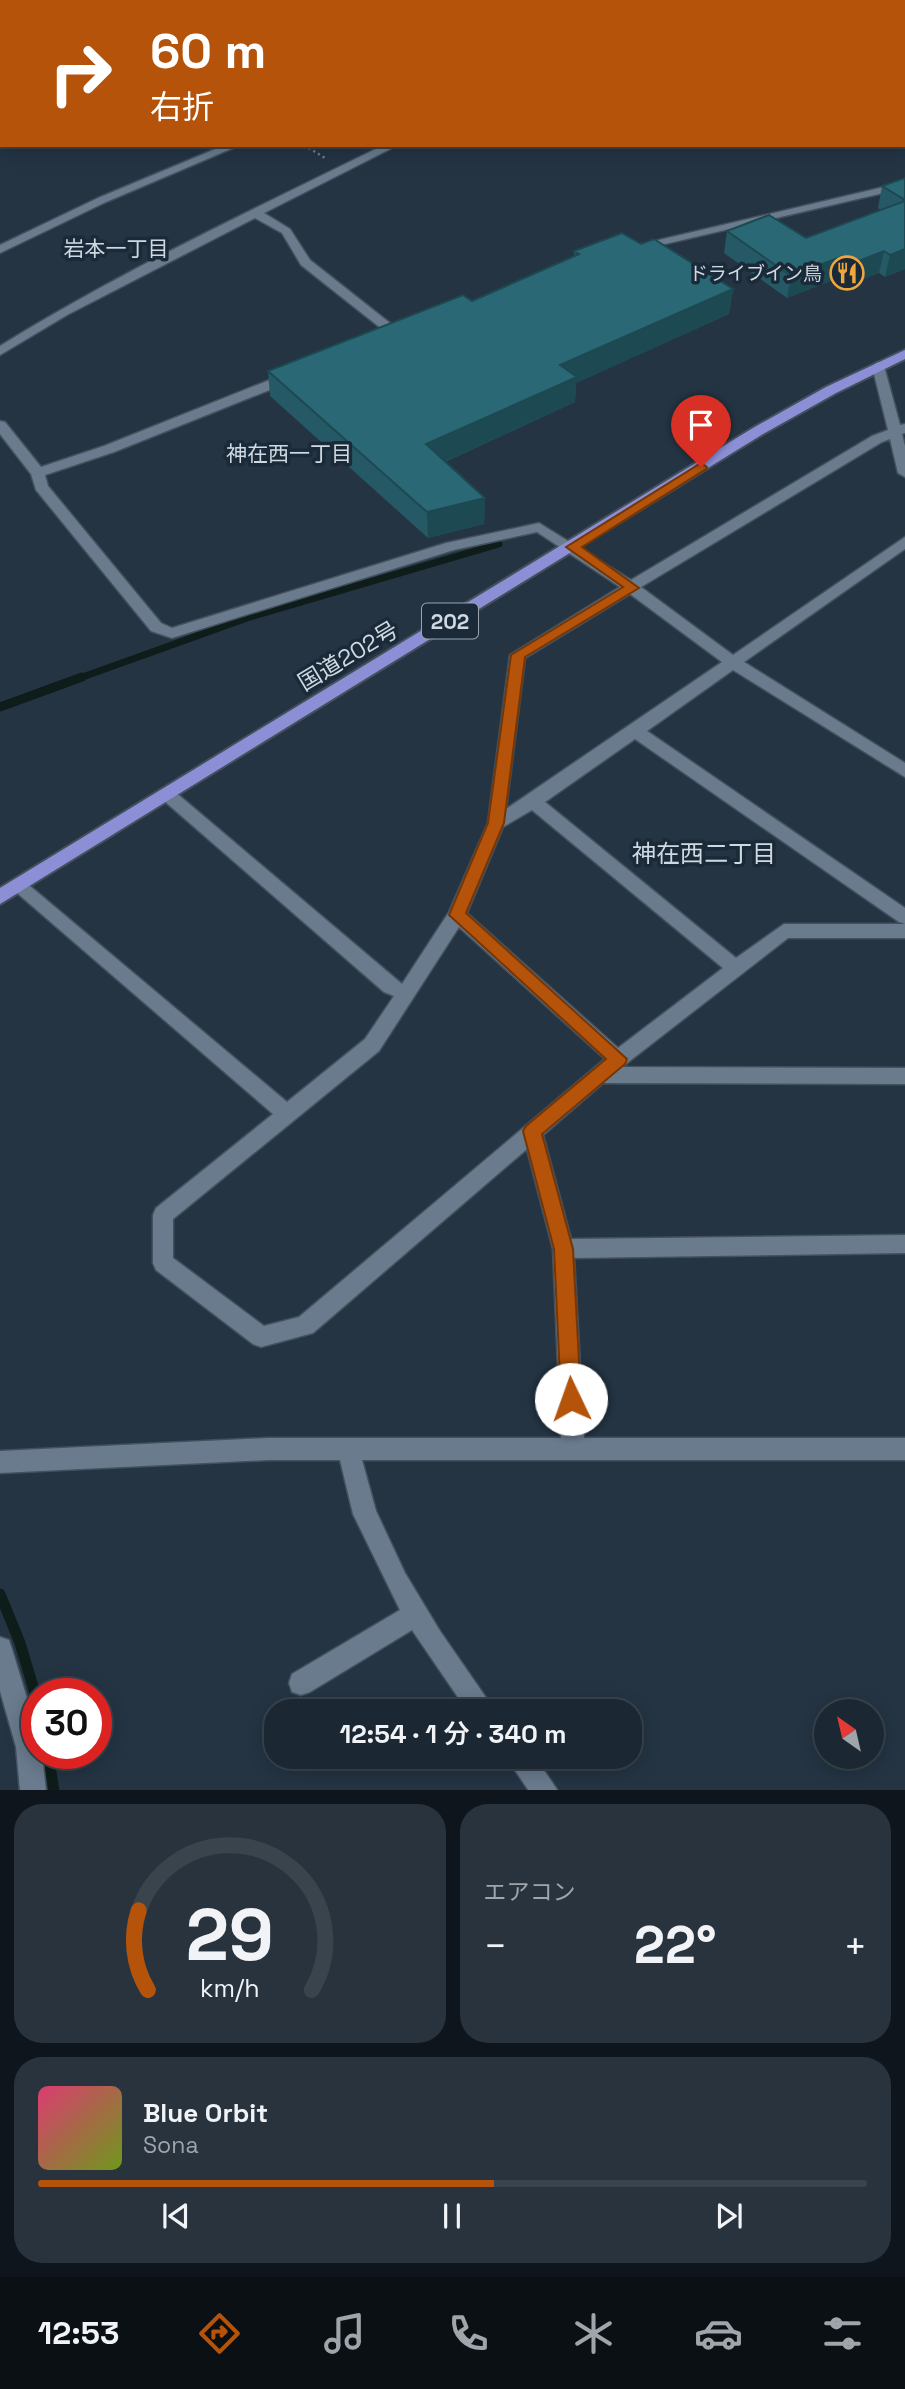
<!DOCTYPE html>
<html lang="ja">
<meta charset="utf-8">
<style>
body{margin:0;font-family:"Space Grotesk","Noto Sans JP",sans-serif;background:#28333e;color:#f1f3f6;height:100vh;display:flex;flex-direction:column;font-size:26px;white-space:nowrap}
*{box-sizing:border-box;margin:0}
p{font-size:23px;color:#a0a5ac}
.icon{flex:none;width:38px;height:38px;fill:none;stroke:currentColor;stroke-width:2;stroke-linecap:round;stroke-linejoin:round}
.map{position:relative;height:1790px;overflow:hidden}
.details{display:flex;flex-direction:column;gap:14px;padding:14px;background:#0f151c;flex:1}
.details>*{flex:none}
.guide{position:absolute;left:0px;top:0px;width:906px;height:147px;box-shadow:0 4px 18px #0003,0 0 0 2px #39444d;background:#b45309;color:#fff;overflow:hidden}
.needle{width:46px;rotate:326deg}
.controls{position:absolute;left:814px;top:1699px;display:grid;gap:14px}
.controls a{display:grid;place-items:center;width:70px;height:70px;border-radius:50%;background:#1b2732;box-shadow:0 4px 18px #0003,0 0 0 2px #39444d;font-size:35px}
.speed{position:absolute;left:21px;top:1678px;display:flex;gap:14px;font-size:35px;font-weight:700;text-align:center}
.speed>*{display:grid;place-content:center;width:91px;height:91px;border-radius:50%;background:#1b2732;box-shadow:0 4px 18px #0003,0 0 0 2px #39444d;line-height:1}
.speed .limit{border:10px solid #d22;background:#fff;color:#111}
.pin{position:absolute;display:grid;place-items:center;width:60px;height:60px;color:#fff;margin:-72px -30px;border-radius:50% 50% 50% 0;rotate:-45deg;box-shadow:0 0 7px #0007}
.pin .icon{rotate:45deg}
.me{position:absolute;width:77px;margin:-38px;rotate:357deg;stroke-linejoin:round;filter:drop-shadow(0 0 5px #0008)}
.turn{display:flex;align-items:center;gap:24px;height:147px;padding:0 35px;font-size:32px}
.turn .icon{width:91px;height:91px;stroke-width:2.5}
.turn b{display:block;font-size:49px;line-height:60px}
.big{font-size:52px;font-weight:600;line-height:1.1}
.details .card{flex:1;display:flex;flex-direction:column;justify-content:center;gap:10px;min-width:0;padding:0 24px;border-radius:28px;background:#28333e}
.details .dial{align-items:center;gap:0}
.dial svg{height:182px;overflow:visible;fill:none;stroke:#39444d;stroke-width:7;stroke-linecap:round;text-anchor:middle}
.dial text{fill:#f1f3f6;stroke:none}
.song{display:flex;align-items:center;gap:21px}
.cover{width:84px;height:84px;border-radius:10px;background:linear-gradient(135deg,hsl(340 70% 55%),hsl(80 70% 35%))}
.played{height:7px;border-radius:4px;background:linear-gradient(90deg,#b45309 55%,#39444d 55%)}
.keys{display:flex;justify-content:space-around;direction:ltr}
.heat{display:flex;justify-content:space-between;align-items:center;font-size:38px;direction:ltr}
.details .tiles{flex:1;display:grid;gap:14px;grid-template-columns:1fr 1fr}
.card:last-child{grid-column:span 2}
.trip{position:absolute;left:264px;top:1699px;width:378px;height:70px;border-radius:28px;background:#1b2732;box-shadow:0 4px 18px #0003,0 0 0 2px #39444d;font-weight:600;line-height:70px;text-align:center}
.tabs{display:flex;height:112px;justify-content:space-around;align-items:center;background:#0b1014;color:#a0a5ac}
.tabs .icon{width:49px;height:49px}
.tabs .current{color:#b45309}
.tabs b{font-size:32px;color:#f1f3f6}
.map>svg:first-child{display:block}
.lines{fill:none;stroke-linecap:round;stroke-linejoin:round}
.stream-far2{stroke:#0e1d19;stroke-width:7}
.stream-far1{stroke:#0e1d19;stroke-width:9}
.stream{stroke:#0e1d19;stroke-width:11}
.minor-casing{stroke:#43505d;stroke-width:3}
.trunk-casing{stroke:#43505d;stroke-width:4}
.path{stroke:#73808c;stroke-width:2.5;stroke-dasharray:2 3.5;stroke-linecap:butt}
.minor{fill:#697b8d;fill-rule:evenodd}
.trunk{fill:#8c8fd6;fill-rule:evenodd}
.wall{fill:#245965}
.shaded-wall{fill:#1d4952}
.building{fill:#2a6875;stroke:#1d4952;stroke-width:2}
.route{fill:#b45309;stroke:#753606;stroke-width:2}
.labels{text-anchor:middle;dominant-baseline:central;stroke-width:7;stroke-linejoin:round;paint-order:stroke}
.far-poi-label{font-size:19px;fill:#cfd9e2;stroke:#1a2a39;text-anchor:end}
.far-neighbourhood-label{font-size:21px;fill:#cfd9e2;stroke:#1a2a39}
.shield{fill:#1a2a39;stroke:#99a4af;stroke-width:2}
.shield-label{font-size:21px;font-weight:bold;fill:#cfd9e2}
.street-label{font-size:23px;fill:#cfd9e2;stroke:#1a2a39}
.neighbourhood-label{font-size:24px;fill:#cfd9e2;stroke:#1a2a39}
</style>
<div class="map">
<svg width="905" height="1791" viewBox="0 0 905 1791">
<rect width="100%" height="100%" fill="#243443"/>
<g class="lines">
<polyline class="stream-far2" points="77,679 247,618 499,544"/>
<polyline class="stream-far1" points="0,707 82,677"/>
<g class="stream">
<polyline points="0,1594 20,1643 37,1700"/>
<polyline points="48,1754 54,1791"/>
</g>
<defs>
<g id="minor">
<polygon points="660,0 674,0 658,2"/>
<polygon points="766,0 777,0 779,2 767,2"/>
<polygon points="840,0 851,0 853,2 841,2"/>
<polygon points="225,145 240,145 106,202 0,253 0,245 98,198"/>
<path d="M384,145H398L264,213L290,229L310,260L400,331V337H392L301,265L282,233L255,218L67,315L0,355V346C123,270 254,209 384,145Z"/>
<polygon points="905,182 905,188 635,251 629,247"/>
<path d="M878,362L884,366L900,425L905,424V433L902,434L905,446V477L898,473L890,439L882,442L641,587L733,655L905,537V549L744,662L905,763V777L733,670L647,731L905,908V938H788L622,1067L905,1068V1084L603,1083L543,1135L571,1239L905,1235V1253L574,1258L584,1438H905V1460H362L376,1511L405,1573L440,1631L496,1712H468L412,1630L310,1692L301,1695L292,1692L289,1683L292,1674L400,1610L353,1514L340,1460H268L0,1473V1451L268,1438H561L553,1249L527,1149L313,1333L261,1347L253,1344L156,1270L153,1263V1215L156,1208L273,1114L9,886L12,881H24L287,1102L365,1039L394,996L384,992L162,799L160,795L162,791H174L402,984L449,912L488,823L510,655L620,587L537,532L454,550L172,638L151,631L36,490L31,474L0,434V421L5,422L41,467L104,446L287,373H297V379L114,452L45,475L48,486L161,623L172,628L446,543L539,523L631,580L872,436L888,430L872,366ZM630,594L722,662L506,809L525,658ZM635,739L899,922L905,924H784L736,958L545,802ZM532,810L723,968L618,1048L467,913L503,827ZM459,927L605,1059L299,1317L264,1326L173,1258V1219L379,1051Z"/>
<polygon points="0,1637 9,1640 12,1649 37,1731 37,1754 42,1754 46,1791 20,1791 16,1747 0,1691"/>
<polygon points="506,1757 535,1757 558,1791 529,1791"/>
</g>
<polygon id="trunk" points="905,350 905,359 836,393 763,434 0,904 0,888 753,428 826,387"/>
</defs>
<use href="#minor" class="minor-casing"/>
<use href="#trunk" class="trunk-casing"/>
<g class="path">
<polyline points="30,0 34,2"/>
<polyline points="217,2 222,0"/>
<polyline points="304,145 325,158"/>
</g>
<use href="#minor" class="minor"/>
<use href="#trunk" class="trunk"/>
</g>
<g class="wall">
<polygon points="905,178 905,269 885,277 879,273 849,285 838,278 787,298 724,253 727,231 806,238 881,210 878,208 882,186"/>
<polygon points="641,244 733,289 729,314 576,383 575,402 445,462 485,498 484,524 428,538 270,396 268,371 472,301 574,256 574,251"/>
</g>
<g class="shaded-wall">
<polygon points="905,249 905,269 885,277 890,255"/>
<polygon points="884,251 879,273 849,285 854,263"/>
<polygon points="843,256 838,278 787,298 791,276"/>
<polygon points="733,289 729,314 576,383 575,402 426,470 426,444 560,365"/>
<polygon points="485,498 484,524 428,538 427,512"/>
</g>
<g class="building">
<polygon points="905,178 905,200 882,186"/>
<polygon points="905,201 905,249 890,255 884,251 854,263 843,256 791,276 727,231 769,215 806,238"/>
<polygon points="622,233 641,244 654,239 733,289 560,365 577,377 426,444 485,498 427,512 268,371 463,295 472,301 579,254 574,251"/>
</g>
<polygon class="route" points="701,463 707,467 706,469 582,547 639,588 525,657 504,823 466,913 627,1059 625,1064 542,1134 573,1249 581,1399 578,1406 571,1409 564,1406 561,1399 554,1249 523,1131 526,1126 606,1059 449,915 488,823 511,655 623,587 566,547"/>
<defs>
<symbol id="restaurant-ring" viewBox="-11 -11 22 22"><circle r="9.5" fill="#1a2a39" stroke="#efa73d" stroke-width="1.5"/><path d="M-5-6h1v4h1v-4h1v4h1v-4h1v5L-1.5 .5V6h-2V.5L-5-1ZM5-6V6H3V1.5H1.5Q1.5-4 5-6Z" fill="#efa73d"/></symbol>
</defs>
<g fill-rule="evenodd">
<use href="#restaurant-ring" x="828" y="254" width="38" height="38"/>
</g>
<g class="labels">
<g class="far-poi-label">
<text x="822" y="273">ドライブイン鳥</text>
</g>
<g class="far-neighbourhood-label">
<text x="116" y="248">岩本一丁目</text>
<text x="289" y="453">神在西一丁目</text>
</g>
<rect class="shield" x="422" y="603.5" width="56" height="35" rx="5"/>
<g class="shield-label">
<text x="450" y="621">202</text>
</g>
<g class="street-label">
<text transform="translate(348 656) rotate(-31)">国道202号</text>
</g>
<g class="neighbourhood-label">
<text x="704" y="853">神在西二丁目</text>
</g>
</g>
</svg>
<div class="controls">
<a><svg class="needle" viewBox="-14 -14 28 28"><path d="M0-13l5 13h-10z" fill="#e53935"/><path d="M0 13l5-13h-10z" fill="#a0a5ac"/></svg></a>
</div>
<div class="speed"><div class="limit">30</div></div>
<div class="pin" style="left:701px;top:467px;background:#d93025"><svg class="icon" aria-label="arrive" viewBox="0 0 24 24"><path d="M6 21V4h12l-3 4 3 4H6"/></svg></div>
<svg class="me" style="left:571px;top:1399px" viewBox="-20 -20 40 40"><circle r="19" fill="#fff"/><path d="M0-13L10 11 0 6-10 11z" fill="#b45309"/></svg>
<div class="trip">12:54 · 1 分 · 340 m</div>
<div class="guide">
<div class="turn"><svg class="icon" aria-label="right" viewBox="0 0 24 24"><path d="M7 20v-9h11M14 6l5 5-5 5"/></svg><div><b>60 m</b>右折</div></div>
</div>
</div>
<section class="details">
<div class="tiles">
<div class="card dial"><svg viewBox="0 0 100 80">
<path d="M14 69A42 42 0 1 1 86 69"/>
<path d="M14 69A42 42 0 0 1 10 34" stroke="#b45309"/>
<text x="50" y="56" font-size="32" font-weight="700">29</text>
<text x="50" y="72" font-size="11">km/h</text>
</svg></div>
<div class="card"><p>エアコン</p>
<div class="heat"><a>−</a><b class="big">22°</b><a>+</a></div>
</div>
<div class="card">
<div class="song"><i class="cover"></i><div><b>Blue Orbit</b><p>Sona</p></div></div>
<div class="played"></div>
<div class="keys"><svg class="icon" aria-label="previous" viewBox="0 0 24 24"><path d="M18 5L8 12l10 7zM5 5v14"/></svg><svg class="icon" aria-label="pause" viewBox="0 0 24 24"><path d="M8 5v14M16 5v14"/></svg><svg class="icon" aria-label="next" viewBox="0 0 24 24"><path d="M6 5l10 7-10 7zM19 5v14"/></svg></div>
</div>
</div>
</section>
<nav class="tabs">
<b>12:53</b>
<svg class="icon current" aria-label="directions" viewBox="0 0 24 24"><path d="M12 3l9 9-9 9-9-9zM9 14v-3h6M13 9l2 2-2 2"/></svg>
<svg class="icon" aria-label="music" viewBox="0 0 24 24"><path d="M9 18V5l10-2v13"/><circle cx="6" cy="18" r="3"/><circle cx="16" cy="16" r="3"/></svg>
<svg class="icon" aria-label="phone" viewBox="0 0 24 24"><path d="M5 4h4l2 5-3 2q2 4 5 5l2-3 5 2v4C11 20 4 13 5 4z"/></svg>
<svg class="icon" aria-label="climate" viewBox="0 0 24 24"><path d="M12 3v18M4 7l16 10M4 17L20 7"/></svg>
<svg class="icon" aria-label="car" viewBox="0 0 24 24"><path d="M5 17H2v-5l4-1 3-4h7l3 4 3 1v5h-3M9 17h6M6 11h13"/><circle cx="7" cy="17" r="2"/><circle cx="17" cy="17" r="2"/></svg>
<svg class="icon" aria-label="filters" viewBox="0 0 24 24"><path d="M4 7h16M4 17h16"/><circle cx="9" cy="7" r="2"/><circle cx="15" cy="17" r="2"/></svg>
</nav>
